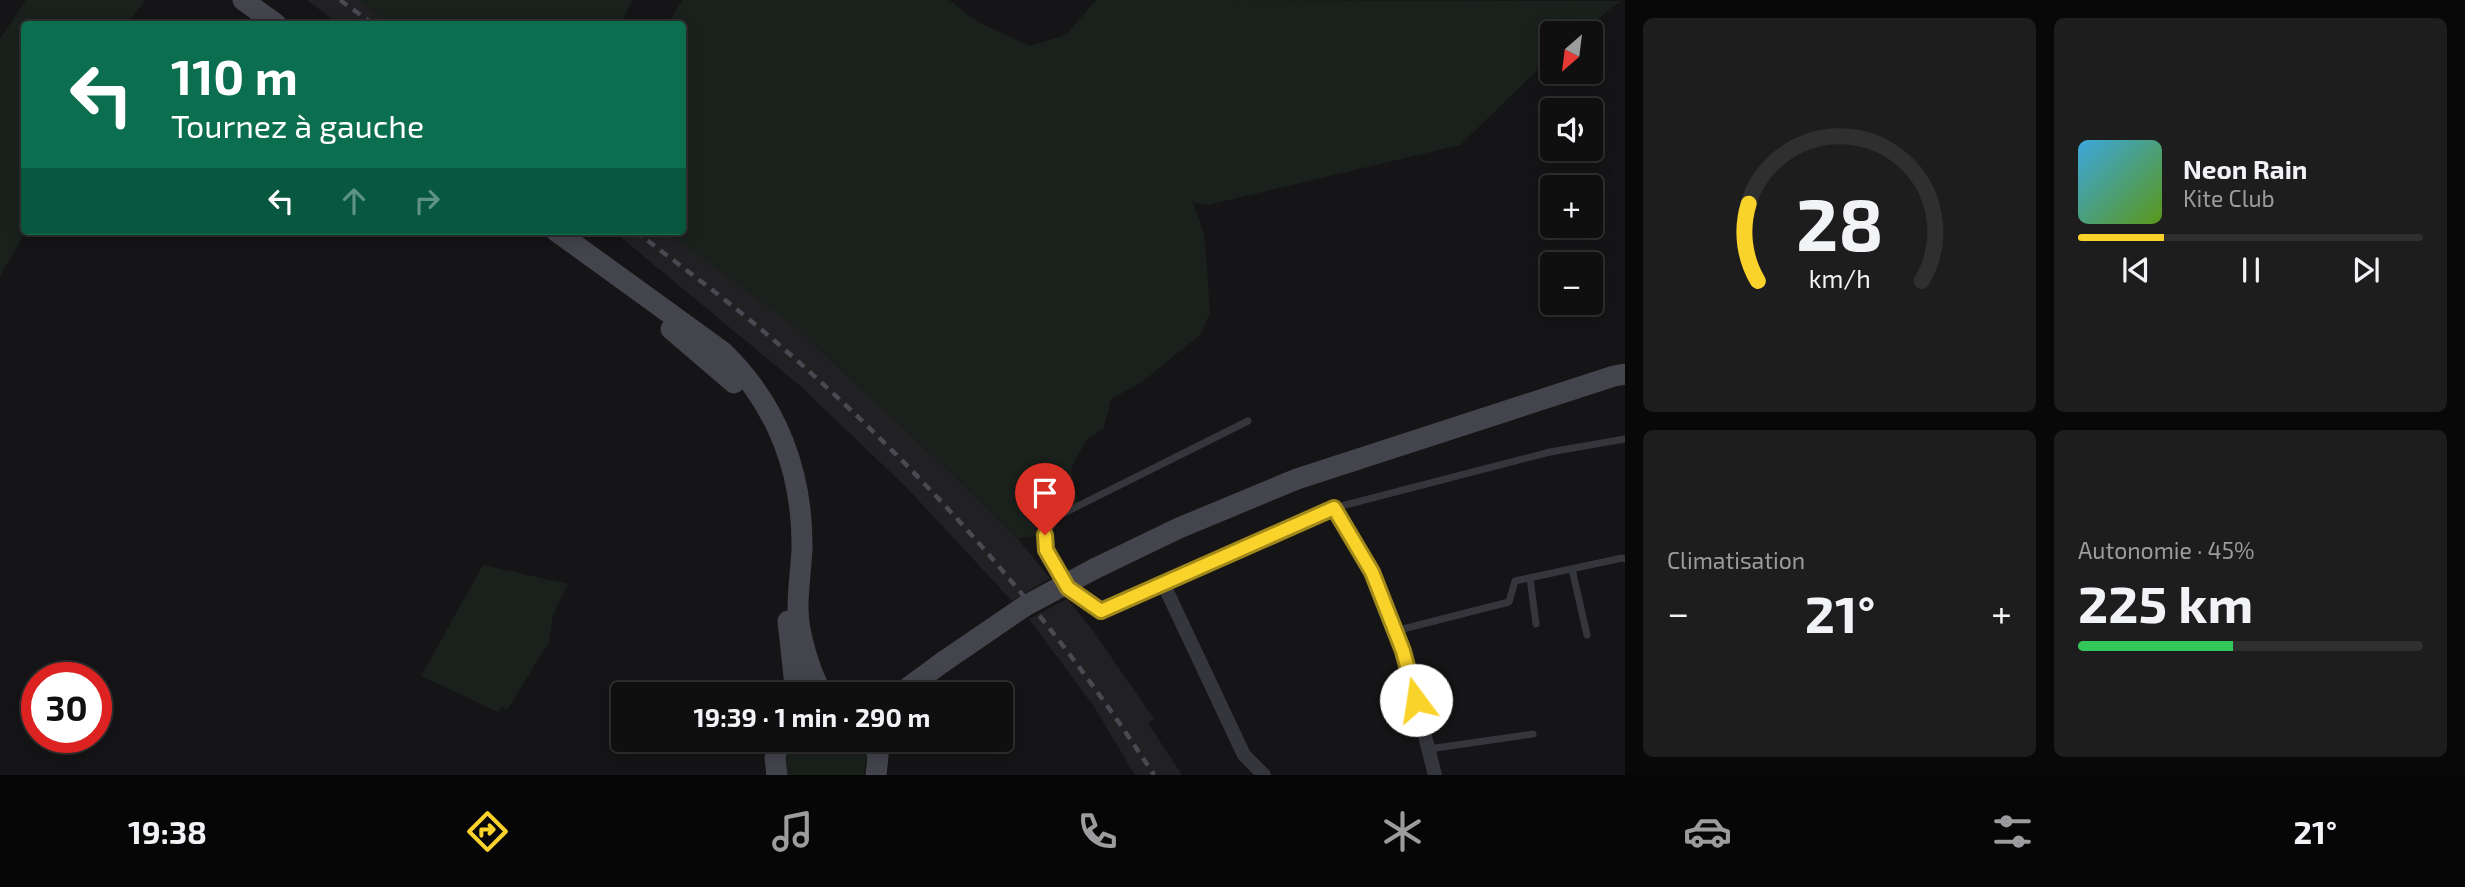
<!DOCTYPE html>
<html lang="fr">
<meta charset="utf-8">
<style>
body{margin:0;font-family:"Exo 2",sans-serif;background:#1e1d1e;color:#f1f3f6;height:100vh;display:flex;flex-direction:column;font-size:26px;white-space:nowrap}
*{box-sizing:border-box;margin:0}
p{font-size:23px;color:#9c9c9f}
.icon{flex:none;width:38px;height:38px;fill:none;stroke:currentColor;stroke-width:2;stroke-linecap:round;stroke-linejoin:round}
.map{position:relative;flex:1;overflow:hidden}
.side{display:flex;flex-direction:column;gap:18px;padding:18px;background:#090809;width:840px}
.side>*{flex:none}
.hud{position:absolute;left:21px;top:21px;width:665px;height:214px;border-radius:7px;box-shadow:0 4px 18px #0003,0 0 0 2px #302f30;background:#0b6e4f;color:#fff;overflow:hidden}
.needle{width:46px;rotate:208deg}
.fabs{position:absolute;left:1540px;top:21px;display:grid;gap:14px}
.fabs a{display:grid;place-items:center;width:63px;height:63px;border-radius:7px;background:#100f10;box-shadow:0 4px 18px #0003,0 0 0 2px #302f30;font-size:35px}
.speed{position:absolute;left:21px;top:662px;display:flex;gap:14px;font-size:35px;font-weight:700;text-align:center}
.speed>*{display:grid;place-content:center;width:91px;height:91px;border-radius:50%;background:#100f10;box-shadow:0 4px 18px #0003,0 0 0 2px #302f30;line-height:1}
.speed .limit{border:10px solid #d22;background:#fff;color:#111}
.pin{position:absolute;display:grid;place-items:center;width:60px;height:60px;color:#fff;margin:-72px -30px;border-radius:50% 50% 50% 0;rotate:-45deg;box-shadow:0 0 7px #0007}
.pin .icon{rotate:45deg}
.me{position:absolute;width:77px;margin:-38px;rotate:346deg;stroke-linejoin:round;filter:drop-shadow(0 0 5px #0008)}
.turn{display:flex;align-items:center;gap:24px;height:147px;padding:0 35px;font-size:32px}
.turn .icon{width:91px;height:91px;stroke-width:2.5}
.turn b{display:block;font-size:49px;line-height:60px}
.lanes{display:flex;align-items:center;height:66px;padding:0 35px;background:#0003;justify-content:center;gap:35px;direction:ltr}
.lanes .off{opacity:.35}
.big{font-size:52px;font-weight:700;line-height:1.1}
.side .widget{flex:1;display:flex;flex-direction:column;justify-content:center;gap:10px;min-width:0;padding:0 24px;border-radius:10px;background:#1e1d1e}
.side .dial{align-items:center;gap:0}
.dial svg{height:182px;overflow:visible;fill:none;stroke:#302f30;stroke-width:7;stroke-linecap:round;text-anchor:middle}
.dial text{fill:#f1f3f6;stroke:none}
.song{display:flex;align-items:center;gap:21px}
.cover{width:84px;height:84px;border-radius:10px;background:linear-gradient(135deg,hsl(200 70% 55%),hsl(90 70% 35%))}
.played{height:7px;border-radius:4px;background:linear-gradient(90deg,#f9d32a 25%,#302f30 25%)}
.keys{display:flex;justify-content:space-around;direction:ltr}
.heat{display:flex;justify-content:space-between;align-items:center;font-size:38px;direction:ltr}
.charge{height:10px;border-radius:5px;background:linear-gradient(90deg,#34c759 45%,#302f30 0)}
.side .tiles{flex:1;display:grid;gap:18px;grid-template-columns:repeat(2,1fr)}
.trip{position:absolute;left:611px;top:682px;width:402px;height:70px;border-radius:7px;background:#100f10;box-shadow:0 4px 18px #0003,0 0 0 2px #302f30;font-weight:700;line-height:70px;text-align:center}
.dock{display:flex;height:112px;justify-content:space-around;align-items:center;background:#060606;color:#9c9c9f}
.dock .icon{width:49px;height:49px}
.dock .active{color:#f9d32a}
.dock b{font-size:32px;color:#f1f3f6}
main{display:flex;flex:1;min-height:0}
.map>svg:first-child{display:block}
.built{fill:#212023}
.green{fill:#1a211c}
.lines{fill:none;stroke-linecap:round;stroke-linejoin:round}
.service{stroke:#35353c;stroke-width:7}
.minor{stroke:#35353c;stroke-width:14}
.secondary{stroke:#43444c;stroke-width:21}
.rail{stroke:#484951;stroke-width:4.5;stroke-dasharray:9 7;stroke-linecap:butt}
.secondary-bridge{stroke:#43444c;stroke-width:21}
.route-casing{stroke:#a2891b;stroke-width:18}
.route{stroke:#f9d32a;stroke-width:12}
</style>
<main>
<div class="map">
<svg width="1625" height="775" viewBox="0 0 1625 775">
<rect width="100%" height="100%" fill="#151416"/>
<g class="built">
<polygon points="307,0 359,0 391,24 339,24"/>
<polygon points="613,231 670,231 738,280 799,330 947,469 1017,538 1050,578 1012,601 907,488 798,384"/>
<polygon points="1067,599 1091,628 1154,719 1148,723 1182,775 1135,775 1095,708 1029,619"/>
</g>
<g class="green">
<polygon points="26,0 146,0 127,24 24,24 24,231 26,231 0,276 0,39"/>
<polygon points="359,0 633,0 620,24 391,24"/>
<polygon points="682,0 949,0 980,23 1030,46 1066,35 1096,0 1621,1 1579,33 1552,33 1552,56 1460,145 1208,205 1195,203 1191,196 1204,235 1207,267 1210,312 1201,334 1142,382 1111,399 1104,428 1087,439 1071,468 1078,504 1058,516 1045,535 1017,538 947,469 799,330 666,231 682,231 682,24 668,24"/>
<polygon points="483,565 568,584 553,615 549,642 507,710 502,707 498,712 421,676"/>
<path d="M791,740H862L867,754L864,775H788C785,762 785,752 791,740Z"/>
</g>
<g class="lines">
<g class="service">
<polyline points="1248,421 1058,516 1045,535 1046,550 1068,588 1101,611 1334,508 1550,452 1625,439"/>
<polyline points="1572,569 1587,635"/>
<polyline points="1530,578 1536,624"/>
<polyline points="1395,631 1509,602 1515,581 1622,558 1625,559"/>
<polyline points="1429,749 1533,734"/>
</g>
<g class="minor">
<polyline points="1334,508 1372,573 1403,651 1435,775"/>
<polyline points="1163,583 1244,755 1264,775"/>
</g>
<g class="secondary">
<polyline points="243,0 276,24"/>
<path d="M556,231L723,352C778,405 803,474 802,549C801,569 798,588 798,608C798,633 810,673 823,695"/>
<polyline points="671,329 734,383"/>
<polyline points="1094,569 1179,528 1297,479 1614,376 1625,374"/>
<polyline points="788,621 796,695"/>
<polyline points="898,695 943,662"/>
<polyline points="873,740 878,756 876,775"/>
<polyline points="777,775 775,758 779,740"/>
</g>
<g class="rail">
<polyline points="340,0 373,24"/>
<path d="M635,231C682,267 731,303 776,342C923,470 1048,611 1154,775"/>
</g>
<polyline class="secondary-bridge" points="943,662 1025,606 1094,569"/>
</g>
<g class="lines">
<defs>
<polyline id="route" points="1045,535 1046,550 1068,588 1101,611 1334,508 1372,572 1403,651 1416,700"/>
</defs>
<use href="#route" class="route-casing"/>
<use href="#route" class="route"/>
</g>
</svg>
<div class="fabs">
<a><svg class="needle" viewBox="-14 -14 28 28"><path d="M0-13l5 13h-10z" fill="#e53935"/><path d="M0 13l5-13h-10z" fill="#9c9c9f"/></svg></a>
<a><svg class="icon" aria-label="sound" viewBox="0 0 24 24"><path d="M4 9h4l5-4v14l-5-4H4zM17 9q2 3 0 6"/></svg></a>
<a>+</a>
<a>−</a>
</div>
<div class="speed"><div class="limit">30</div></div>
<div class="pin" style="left:1045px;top:535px;background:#d93025"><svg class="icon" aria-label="arrive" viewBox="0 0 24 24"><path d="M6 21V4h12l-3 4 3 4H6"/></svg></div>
<svg class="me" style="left:1416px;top:700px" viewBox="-20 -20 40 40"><circle r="19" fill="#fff"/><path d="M0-13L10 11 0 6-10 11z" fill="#f9d32a"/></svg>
<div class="trip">19:39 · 1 min · 290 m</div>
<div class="hud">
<div class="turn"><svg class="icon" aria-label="left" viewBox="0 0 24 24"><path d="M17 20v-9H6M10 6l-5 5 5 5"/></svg><div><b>110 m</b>Tournez à gauche</div></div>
<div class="lanes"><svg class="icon" aria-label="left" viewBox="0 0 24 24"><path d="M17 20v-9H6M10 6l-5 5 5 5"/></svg><svg class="icon off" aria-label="ahead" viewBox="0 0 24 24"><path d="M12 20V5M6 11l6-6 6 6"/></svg><svg class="icon off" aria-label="right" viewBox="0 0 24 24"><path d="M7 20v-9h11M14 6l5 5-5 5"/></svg></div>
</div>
</div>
<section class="side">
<div class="tiles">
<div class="widget dial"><svg viewBox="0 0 100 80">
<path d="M14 69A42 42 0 1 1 86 69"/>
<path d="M14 69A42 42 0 0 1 10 35" stroke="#f9d32a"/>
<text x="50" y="56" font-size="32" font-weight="700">28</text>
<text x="50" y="72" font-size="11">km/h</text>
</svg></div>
<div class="widget">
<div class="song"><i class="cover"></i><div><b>Neon Rain</b><p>Kite Club</p></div></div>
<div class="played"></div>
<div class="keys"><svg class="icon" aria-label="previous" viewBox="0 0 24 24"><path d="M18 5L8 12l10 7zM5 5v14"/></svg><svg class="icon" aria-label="pause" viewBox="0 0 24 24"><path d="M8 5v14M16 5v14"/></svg><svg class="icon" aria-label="next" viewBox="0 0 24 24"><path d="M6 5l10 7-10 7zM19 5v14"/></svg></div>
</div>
<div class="widget"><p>Climatisation</p>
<div class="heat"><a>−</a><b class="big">21°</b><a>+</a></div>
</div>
<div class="widget"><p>Autonomie · 45%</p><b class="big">225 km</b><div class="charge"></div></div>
</div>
</section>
</main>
<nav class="dock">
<b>19:38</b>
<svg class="icon active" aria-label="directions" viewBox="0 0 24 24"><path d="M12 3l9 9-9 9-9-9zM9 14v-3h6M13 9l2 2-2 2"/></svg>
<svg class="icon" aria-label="music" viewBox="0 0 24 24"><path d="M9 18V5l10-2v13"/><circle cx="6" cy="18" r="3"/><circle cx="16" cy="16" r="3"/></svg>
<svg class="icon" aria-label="phone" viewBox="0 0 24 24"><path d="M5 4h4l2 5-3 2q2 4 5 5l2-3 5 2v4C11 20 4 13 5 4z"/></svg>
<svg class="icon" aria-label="climate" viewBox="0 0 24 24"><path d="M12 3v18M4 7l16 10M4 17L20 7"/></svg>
<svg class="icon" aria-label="car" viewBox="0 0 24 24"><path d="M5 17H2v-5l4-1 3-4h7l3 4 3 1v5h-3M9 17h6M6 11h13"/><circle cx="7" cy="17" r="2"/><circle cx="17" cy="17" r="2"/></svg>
<svg class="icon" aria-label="filters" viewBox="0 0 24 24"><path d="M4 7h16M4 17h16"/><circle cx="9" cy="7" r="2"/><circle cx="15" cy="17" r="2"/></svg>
<b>21°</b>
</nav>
